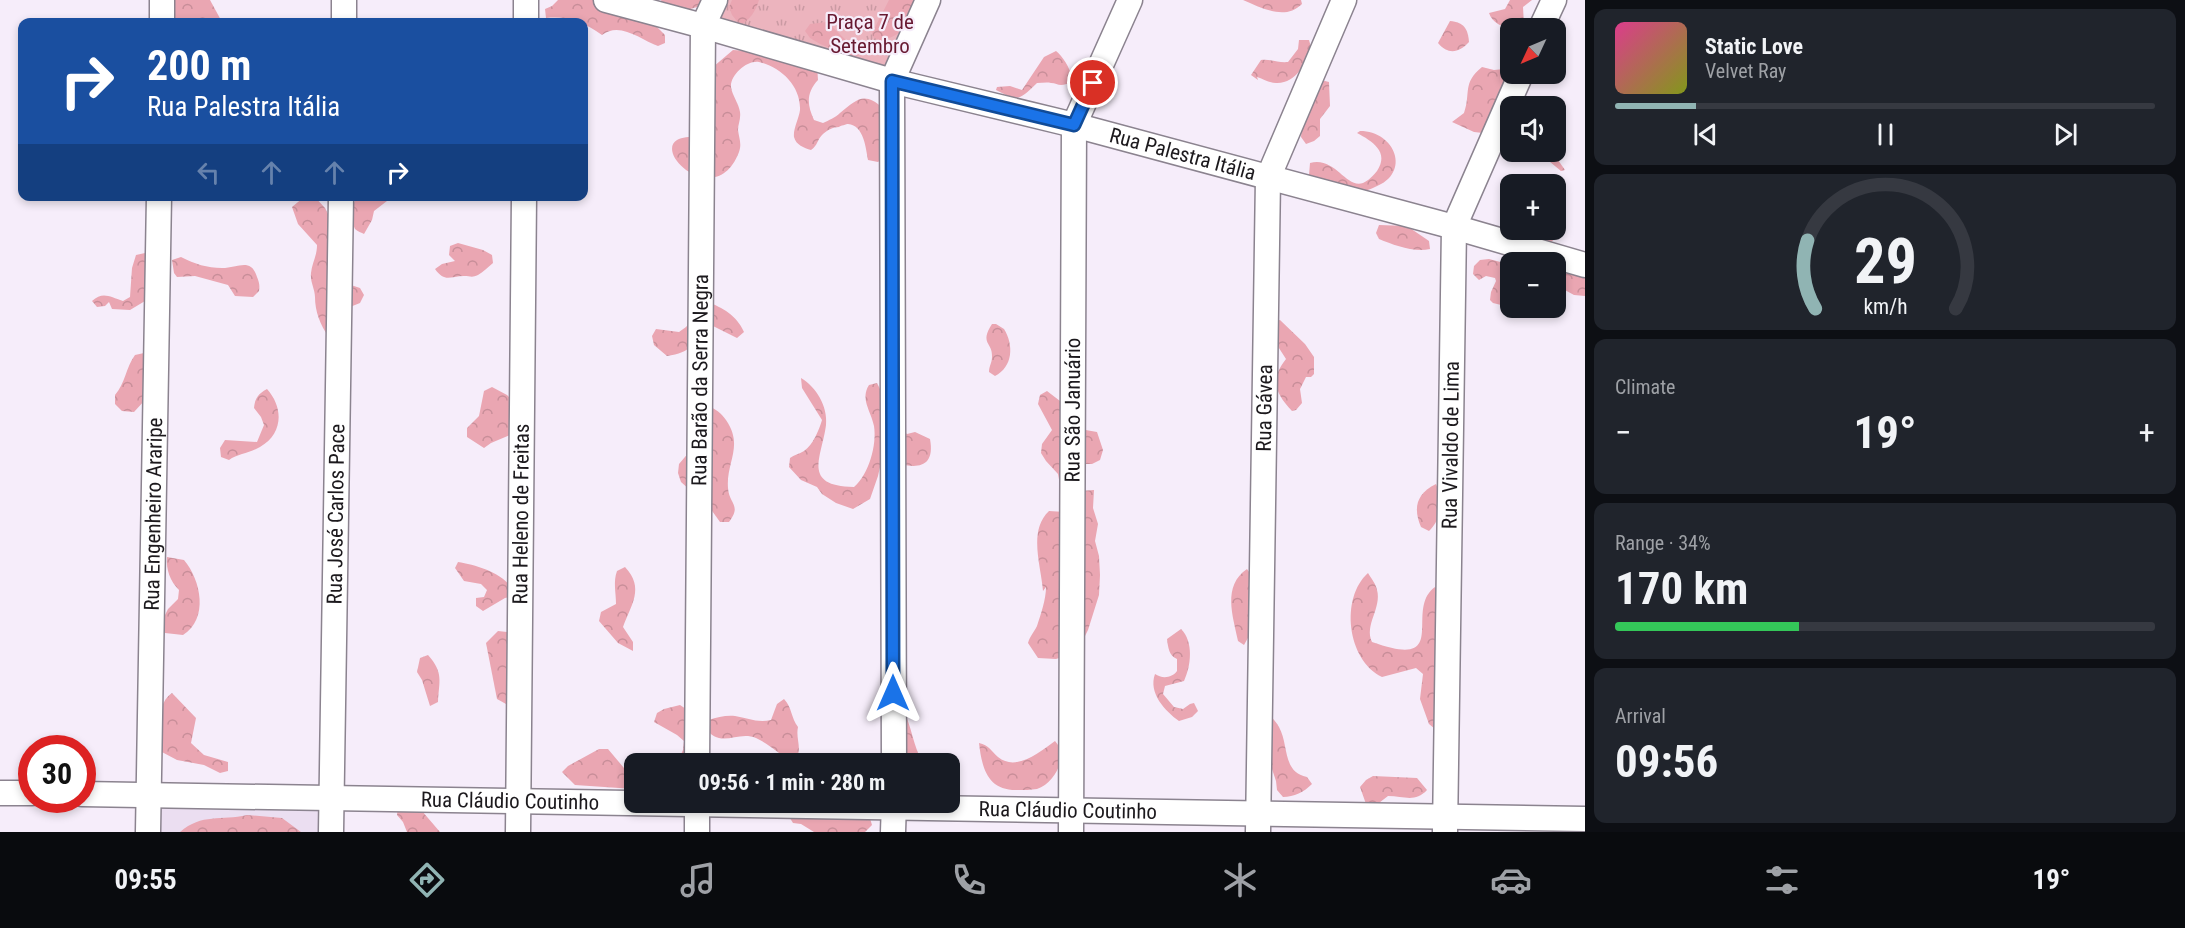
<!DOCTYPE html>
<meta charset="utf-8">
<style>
body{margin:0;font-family:"Roboto Condensed",sans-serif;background:#20242c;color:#f1f3f6;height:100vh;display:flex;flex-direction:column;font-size:22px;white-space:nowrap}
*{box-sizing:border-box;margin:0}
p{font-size:20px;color:#9ea1a6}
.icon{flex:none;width:33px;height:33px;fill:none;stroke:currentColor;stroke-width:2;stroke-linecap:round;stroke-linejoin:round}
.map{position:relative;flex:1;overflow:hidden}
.sheet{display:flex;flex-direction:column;gap:9px;padding:9px;background:#0d0f14;width:600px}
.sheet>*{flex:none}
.guide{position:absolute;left:18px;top:18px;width:570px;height:183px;border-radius:12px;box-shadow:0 3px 9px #0003;background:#1a4fa0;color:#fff;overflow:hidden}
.needle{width:39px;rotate:226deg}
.fabs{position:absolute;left:1500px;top:18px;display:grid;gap:12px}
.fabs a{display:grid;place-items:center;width:66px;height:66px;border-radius:12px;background:#171b24;box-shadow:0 3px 9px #0003;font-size:30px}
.speed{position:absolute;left:18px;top:735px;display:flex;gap:12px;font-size:30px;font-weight:700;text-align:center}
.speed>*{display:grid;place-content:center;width:78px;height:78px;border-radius:50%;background:#171b24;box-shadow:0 3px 9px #0003;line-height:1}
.speed .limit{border:9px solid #d22;background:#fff;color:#111}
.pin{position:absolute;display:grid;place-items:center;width:51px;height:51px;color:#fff;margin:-26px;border:3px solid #fff;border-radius:50%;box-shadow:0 2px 6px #0007}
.me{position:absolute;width:66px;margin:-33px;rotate:0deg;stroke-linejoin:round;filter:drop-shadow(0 0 4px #0008)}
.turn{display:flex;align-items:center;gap:21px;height:126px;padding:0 30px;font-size:27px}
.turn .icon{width:78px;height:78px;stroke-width:2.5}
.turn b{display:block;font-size:42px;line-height:51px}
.lanes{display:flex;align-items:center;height:57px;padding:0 30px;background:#0003;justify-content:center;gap:30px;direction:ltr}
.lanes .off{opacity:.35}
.big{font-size:45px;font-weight:700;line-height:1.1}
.sheet .widget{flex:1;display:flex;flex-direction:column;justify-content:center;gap:9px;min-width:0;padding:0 21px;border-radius:12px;background:#20242c}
.sheet .dial{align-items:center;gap:0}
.dial svg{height:156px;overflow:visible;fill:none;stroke:#363941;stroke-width:7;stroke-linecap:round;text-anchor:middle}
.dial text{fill:#f1f3f6;stroke:none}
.song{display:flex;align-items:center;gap:18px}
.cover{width:72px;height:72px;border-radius:9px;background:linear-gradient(135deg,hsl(330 70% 55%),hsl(70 70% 35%))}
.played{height:6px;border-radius:3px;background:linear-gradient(90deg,#90b4b3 15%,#363941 15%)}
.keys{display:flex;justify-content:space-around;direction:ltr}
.heat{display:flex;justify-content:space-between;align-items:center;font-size:33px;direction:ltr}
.charge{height:9px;border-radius:4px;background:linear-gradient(90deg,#34c759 34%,#363941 0)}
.trip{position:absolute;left:624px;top:753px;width:336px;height:60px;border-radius:12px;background:#171b24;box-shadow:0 3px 9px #0003;font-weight:700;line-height:60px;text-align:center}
.tabs{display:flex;height:96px;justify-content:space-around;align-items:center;background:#090b0e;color:#9ea1a6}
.tabs .icon{width:42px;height:42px}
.tabs .current{color:#90b4b3}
.tabs b{font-size:27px;color:#f1f3f6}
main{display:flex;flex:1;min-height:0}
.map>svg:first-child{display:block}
.built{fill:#ebdef1}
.grass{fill:url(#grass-tufts)}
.forest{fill:url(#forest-crowns)}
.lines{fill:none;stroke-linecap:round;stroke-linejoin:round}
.street-casing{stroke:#8b838f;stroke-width:27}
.street{stroke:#fff;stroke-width:24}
.route-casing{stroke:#114b97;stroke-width:15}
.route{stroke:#1a73e8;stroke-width:10}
.labels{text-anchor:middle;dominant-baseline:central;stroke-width:4.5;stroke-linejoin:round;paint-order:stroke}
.park-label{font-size:21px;fill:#681931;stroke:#f6edfa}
.street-label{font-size:21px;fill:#1c191d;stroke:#f6edfa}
</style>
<main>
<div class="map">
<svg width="1585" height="832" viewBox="0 0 1585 832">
<defs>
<pattern id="grass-tufts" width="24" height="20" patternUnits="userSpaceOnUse" patternTransform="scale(1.5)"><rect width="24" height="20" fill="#ecb4be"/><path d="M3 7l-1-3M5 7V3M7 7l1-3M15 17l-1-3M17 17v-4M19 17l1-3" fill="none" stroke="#ca9aa3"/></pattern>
<pattern id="forest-crowns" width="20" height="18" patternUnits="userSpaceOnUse" patternTransform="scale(1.5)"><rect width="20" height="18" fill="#eaa6b2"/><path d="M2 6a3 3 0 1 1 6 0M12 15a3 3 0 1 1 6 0" fill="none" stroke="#c88e99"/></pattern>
</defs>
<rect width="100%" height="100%" fill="#f6edfa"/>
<polygon class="built" points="156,807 321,810 321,832 155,832"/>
<polygon class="grass" points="720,0 920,0 889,72 709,22"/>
<g class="forest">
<polygon points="166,0 210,0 222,22 173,22"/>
<path d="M558,0H630L665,35V43L658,46C641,40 620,21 602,35C582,22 571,16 546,18L545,9L552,6Z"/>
<polygon points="661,0 701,0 697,7 684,11 664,8"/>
<path d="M732,0H759C755,12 751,19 740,25L732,15L729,7Z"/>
<path d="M889,0H918C909,24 906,34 880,41L873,37L872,33Z"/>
<path d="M1243,0H1301L1302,4C1285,21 1262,8 1243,0Z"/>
<path d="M1510,0H1532L1523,7L1524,25C1512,32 1493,26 1489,13L1505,9Z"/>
<path d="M1450,21C1464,22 1468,29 1469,42C1459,53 1448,55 1438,43Z"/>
<polygon points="827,22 847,41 863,48 860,55 852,57 820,44 810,38 805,31 810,24"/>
<path d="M1299,40H1309L1311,47C1306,63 1296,84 1276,83C1270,83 1263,79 1257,77L1258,80L1251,75L1261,60C1271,59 1278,63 1288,62L1298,49Z"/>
<path d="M733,50L760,52L817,65L818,80C806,93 807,105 814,120L823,123C829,120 835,118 840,113C857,99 864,91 883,108L884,157L878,162L868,160C866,149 864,125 848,124C847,124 840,126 839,127C833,127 827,130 822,135C817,140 818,145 811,150C804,148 796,145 794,137C793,129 799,118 800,110C801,86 781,67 759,62C747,60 730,75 731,87C732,95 739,104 740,112C741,119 738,124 738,130C739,138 742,144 739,152C717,210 654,154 677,140C682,137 690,137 695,136L713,67Z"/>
<path d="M1056,51C1065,58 1082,85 1061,85C1058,85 1055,83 1051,83C1047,82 1042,83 1037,83C1019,100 1019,102 996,90L997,87L1010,86L1022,90L1044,57Z"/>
<path d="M1510,58L1512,79L1500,92L1483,133L1474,132L1452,122L1464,113C1471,93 1462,83 1482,67L1494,70L1504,69Z"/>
<polygon points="1321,80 1329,82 1330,106 1320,119 1320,136 1314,141 1306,144 1301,137 1303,110"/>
<path d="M1360,131C1395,131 1412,173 1375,187C1371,189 1366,191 1362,191C1342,189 1327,180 1309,175L1310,163C1335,156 1346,189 1363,183C1368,181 1374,175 1377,171C1390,152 1372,141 1357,133Z"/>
<polygon points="1556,147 1563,154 1558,160 1565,170 1561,171 1544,157 1543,152 1556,152"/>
<path d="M314,196L325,208L329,216L351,285L360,288L364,295L360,303L345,309L329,337C320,325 315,311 315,297C315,289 310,282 311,273C312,263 317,256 317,245L298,224L292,207L304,197Z"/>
<path d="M356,197H383L387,201L374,211L372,220L364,234C362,233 357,231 355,229C350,221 353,204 356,197Z"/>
<polygon points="1556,207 1566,220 1566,228 1548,245 1511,231 1511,230 1556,230"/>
<path d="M1379,225L1407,226L1429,241L1430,249C1414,253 1394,245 1379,239L1376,233Z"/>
<path d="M458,243L483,250L492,255L493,263C488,267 483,272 478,275C472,278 470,276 464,276C450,276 445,283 435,269L442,264L455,261L449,255L450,246Z"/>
<path d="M145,253L149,261V294L145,301L130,310L112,309L109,302L105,306L97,307L92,301C103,291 110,297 123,301L130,297L132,268L136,255Z"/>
<path d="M181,257C195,264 207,268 222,268C238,268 251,257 257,277C259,282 260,285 259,291L253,297L235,296L228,285L195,276L177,277L174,273L172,260Z"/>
<polygon points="1489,259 1508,264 1510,277 1501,286 1508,291 1508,300 1501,305 1493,303 1490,300 1491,292 1496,281 1495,278 1486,276 1479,280 1473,274 1474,266 1480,260"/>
<polygon points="1560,270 1585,277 1585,296 1574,295 1563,289 1556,289 1556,271"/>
<path d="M707,301C723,309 736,314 744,332L737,338L711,325C696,342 691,353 667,356L654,345L652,336L656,329L679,332L686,327Z"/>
<path d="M1280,320L1305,344L1314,357V374L1311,377H1306L1300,389L1302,403L1296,410L1292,411C1276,394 1269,380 1286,359L1277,345L1276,321Z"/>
<path d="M992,324H996L1004,329C1014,345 1013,367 995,376L989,372C989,366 992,363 992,357C993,342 979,344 992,324Z"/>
<path d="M144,353L148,361L145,400L134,412L122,411L115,404V395C125,384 126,367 135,355Z"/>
<path d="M801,378C816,387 828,406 826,425C822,457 801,486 854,487C869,474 877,445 874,426C871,411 860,399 869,385L877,383L900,429L907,434L915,432L930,439C937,477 903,466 882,458L878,476L870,499L853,509L836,503L822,494L817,487L801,480L789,467L790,458C794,455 799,454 804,451C813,445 819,430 822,420L802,388Z"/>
<polygon points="492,387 507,395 513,401 515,433 491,443 484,448 467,437 467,428 479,416 484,391"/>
<path d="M267,389C284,408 283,434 260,447C250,453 238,454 229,460L221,457L220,448L225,440L257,442L264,425L261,417L254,408C255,398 258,394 267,389Z"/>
<polygon points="1047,391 1060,401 1080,429 1097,432 1103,450 1100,460 1092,464 1084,464 1061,491 1058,474 1046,461 1041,453 1042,444 1052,430 1038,404 1040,395"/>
<path d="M708,406C716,409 721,413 726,420C744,446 726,462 728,488C729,504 742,505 729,522H720L710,508L681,482L678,473L679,464L690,451Z"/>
<path d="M1436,484C1444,501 1442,518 1429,531L1421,527C1413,508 1416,494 1436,484Z"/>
<path d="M1094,490L1093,508L1098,524L1095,541L1099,556L1100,575L1099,595L1088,630L1084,638L1065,656L1056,659L1038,658L1028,643C1030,636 1034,632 1037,626C1041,614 1046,599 1046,587L1043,591C1041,565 1028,531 1049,511L1065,512L1079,491Z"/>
<path d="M167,557L184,560C201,580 209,619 183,635L165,633L160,625L168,609L178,599L179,590C170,581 166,570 167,557Z"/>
<path d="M458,562C478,565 510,575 515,596L505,598L483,611L476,606V598L484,597L487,590L481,584L464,581L455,568Z"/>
<path d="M625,567C645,588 631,605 623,627L633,642V651L618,643L599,621L601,612L616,604C616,592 613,582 617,571Z"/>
<path d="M1247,569L1252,576L1249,636L1244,645L1238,641C1233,616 1222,586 1247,569Z"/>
<path d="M1368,573C1371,578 1376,584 1377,590C1382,608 1364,625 1372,642C1453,671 1403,610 1435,587L1440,594V637L1435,653L1438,672L1435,729L1429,724L1420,699L1423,674L1416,668L1382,677C1347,660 1340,598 1368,573Z"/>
<path d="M1181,629C1194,642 1191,666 1184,681L1165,686L1163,694L1174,707L1183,709L1190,704L1194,703L1198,711L1192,717L1179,721C1165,711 1148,693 1155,674C1162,679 1172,678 1177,671V659C1169,656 1168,647 1167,639Z"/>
<polygon points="498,631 507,632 513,638 513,699 506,704 497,699 486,643"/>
<path d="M428,655C444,673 439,681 438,702L430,706L422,680L417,672L420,658Z"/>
<path d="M172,693L196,718L191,743L204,755L228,762V771L220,773L204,765L177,760L160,751C160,733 155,704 172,693Z"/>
<path d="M784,699C792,707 791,718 798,727C795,741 805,751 792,763C782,755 767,743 756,738C737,730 720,750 705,727L709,720C717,717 727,715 735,716C748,718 757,723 771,720L777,704Z"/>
<polygon points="680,705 686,709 698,763 677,763 683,750 684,741 677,735 654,722 657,713 664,709"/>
<path d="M903,709C912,727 913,746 923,763H903Z"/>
<path d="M1270,715C1273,719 1277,723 1279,727C1289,745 1282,772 1307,777L1312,784C1304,792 1294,797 1283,797L1277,790L1276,781L1270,763Z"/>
<path d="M1055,741C1069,756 1055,783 1037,789C1031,790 1024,790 1018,790C988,791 982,769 979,743C989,745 991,751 998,757C1016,772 1040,752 1055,741Z"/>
<polygon points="599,749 608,749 629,774 634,774 634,789 575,785 562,772 568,766"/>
<path d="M1373,776L1417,778L1427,790C1415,803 1404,796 1388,796L1375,806L1366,804L1360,787L1366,780Z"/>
<polygon points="398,806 422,811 440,832 407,832 403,822 397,815"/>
<path d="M247,815L282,818L301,832H180C202,813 221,821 247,815Z"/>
<polygon points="788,815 869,815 872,825 865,832 814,832 801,824 793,823"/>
</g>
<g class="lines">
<defs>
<g id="street">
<path id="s1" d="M606,0L703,26L892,81L1074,125L1454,227L1585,265"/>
<polyline points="162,22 162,0"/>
<polyline points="344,22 344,0"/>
<polyline points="526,22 526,0"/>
<polyline points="1541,28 1554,0"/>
<path id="s2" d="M697,764L703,26L715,0"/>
<polyline points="894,764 892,81 928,0"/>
<polyline points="0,793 32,793"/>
<path id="s3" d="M82,794L1585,819"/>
<path id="s4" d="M1445,831L1454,227L1521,74"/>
<path id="s5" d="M148,832L159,196"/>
<path id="s6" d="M331,832L341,196"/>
<path id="s7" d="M518,832L524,196"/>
<polyline points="697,832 697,802"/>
<polyline points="893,832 894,802"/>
<path id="s8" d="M1071,832L1074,125L1130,0"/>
<path id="s9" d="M1258,832L1268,178L1344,0"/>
</g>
</defs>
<use href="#street" class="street-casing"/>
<use href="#street" class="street"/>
</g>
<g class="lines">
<defs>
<polyline id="route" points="893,693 892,81 1074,125 1093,83"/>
</defs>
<use href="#route" class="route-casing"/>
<use href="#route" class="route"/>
</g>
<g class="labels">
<g class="park-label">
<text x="870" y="22">Praça 7 de<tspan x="870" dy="24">Setembro</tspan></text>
</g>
<g class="street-label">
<text stroke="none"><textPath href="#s1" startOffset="597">Rua Palestra Itália</textPath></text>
<text stroke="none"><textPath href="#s2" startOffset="384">Rua Barão da Serra Negra</textPath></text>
<text stroke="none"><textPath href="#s9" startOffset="424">Rua Gávea</textPath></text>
<text stroke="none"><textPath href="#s8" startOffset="422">Rua São Januário</textPath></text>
<text stroke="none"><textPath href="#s4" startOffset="386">Rua Vivaldo de Lima</textPath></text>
<text stroke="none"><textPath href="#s5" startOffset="318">Rua Engenheiro Araripe</textPath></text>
<text stroke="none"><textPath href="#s6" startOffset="318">Rua José Carlos Pace</textPath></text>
<text stroke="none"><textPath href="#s7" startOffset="318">Rua Heleno de Freitas</textPath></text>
<text stroke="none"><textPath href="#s3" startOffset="428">Rua Cláudio Coutinho</textPath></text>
<text stroke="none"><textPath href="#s3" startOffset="986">Rua Cláudio Coutinho</textPath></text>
</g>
</g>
</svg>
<div class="fabs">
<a><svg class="needle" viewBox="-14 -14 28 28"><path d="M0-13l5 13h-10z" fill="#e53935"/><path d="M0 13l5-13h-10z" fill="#9ea1a6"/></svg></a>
<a><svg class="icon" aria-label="sound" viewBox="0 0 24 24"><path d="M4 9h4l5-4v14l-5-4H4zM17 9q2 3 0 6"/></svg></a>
<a>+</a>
<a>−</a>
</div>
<div class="speed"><div class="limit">30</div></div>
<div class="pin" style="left:1093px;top:83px;background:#d93025"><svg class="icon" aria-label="arrive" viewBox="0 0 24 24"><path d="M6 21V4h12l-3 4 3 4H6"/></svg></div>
<svg class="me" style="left:893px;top:693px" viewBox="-20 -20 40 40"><path d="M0-17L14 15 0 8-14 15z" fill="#1a73e8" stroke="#fff" stroke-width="4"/></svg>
<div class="trip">09:56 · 1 min · 280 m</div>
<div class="guide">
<div class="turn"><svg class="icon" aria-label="right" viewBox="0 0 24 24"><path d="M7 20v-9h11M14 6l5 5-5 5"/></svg><div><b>200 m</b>Rua Palestra Itália</div></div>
<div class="lanes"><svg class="icon off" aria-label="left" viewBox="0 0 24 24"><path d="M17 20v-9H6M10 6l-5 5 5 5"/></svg><svg class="icon off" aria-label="ahead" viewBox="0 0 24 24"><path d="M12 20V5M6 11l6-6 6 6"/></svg><svg class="icon off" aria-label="ahead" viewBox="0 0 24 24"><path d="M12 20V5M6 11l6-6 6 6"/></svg><svg class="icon" aria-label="right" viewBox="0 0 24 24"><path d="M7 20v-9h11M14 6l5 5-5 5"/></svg></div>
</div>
</div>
<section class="sheet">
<div class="widget">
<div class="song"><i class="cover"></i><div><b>Static Love</b><p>Velvet Ray</p></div></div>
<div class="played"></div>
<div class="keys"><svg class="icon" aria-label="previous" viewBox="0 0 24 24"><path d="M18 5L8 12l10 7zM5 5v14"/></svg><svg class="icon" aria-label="pause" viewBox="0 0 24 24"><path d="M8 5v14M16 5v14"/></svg><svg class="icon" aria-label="next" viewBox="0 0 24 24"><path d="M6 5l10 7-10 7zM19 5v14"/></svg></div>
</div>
<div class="widget dial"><svg viewBox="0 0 100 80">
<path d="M14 69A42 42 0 1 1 86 69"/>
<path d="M14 69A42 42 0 0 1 10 34" stroke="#90b4b3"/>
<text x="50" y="56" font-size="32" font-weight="700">29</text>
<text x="50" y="72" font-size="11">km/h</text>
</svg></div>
<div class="widget"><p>Climate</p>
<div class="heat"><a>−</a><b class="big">19°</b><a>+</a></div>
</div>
<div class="widget"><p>Range · 34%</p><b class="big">170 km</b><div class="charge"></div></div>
<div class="widget"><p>Arrival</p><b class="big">09:56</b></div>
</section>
</main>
<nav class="tabs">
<b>09:55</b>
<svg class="icon current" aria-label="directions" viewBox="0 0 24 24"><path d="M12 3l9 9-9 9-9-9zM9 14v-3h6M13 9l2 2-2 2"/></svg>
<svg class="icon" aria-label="music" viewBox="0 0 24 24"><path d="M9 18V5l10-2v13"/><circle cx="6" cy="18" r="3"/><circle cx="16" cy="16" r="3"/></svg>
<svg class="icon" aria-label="phone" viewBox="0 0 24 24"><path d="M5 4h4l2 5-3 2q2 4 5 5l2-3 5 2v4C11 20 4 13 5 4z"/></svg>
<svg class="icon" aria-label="climate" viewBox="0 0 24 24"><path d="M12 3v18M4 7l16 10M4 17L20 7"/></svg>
<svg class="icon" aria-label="car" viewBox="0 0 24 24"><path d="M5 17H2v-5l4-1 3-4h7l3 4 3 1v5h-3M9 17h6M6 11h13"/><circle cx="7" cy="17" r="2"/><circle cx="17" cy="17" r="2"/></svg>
<svg class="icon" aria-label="filters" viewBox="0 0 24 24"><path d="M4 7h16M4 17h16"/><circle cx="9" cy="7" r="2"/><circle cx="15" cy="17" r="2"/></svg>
<b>19°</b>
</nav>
